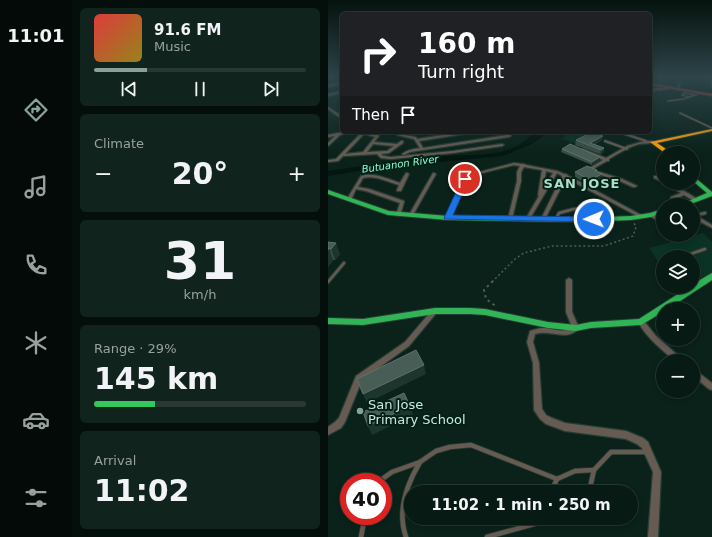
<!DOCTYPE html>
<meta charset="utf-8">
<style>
body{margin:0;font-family:"DejaVu Sans",sans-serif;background:#11231d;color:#f1f3f6;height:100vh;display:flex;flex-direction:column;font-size:15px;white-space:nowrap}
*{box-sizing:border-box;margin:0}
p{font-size:13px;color:#98a1a0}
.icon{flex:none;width:22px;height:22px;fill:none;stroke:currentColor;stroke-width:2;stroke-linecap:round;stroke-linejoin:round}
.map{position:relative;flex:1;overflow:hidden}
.drawer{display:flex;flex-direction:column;gap:8px;padding:8px;background:#040e0b;width:256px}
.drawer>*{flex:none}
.guide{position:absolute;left:12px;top:12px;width:312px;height:122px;border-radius:6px;box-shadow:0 2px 6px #0003,0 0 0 1px #293834;background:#202124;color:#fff;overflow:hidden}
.buttons{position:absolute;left:328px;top:146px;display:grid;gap:8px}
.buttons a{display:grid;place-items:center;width:44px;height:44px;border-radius:50%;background:#081a14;box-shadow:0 2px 6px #0003,0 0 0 1px #293834;font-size:20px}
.speed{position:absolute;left:12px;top:473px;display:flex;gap:8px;font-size:20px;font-weight:700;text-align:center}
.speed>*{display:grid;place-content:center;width:52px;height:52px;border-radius:50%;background:#081a14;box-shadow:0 2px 6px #0003,0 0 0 1px #293834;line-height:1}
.speed .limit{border:6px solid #d22;background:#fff;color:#111}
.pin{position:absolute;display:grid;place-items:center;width:34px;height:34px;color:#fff;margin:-17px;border:2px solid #fff;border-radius:50%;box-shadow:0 1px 4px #0007}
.me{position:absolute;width:44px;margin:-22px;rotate:269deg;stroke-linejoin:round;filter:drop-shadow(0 0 3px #0008)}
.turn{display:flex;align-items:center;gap:14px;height:84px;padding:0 12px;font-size:18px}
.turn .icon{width:52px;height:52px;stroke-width:2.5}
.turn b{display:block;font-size:28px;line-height:34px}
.then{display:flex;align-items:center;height:38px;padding:0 12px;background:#0003;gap:8px;font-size:15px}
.big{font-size:30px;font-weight:800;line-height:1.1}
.drawer .card{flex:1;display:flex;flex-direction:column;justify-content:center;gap:6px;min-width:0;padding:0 14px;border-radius:6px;background:#11231d}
.drawer .dial{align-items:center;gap:0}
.dial b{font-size:52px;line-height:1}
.song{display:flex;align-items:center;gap:12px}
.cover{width:48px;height:48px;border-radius:6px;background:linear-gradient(135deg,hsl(0 70% 55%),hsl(50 70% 35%))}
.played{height:4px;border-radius:2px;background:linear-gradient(90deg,#8aa198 25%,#293834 25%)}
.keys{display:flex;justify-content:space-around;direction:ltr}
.heat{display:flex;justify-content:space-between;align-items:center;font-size:22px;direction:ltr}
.charge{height:6px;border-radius:3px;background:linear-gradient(90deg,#34c759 29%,#293834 0)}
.trip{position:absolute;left:76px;top:485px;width:234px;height:40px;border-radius:20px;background:#081a14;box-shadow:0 2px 6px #0003,0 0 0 1px #293834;font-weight:800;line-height:40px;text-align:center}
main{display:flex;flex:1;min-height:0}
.dock{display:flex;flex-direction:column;width:72px;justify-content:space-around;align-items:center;background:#030a08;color:#98a1a0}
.dock .icon{width:28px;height:28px}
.dock .on{color:#8aa198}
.dock b{font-size:18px;color:#f1f3f6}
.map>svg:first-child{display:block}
.built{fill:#0a3225}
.water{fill:#03160f}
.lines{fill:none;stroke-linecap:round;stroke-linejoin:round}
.lane-far3-casing{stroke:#273c34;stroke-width:2.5}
.lane-far2-casing{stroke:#273c34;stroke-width:3.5}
.lane-far1-casing{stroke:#273c34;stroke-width:4.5}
.lane-casing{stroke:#273c34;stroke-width:6}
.street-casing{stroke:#273c34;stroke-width:2.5}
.fast-casing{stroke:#273c34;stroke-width:2}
.slow-casing{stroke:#273c34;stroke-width:2}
.jam-casing{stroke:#273c34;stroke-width:2}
.path-far1{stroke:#575a53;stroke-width:1.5;stroke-dasharray:2 2.5;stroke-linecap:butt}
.path{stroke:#575a53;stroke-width:2;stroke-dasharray:2.5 3.5;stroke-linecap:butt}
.lane-far3{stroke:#665b53;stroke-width:1.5}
.lane-far2{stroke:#665b53;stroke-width:2}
.lane-far1{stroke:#665b53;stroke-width:2.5}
.lane{stroke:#665b53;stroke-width:4.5}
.street{fill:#665b53;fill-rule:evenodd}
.fast{fill:#30b455;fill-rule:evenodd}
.slow{fill:#ff9f0a;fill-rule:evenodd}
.jam{fill:#e5322d;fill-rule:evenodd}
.wall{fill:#374d45}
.shaded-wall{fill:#1e352d}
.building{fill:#485d56;stroke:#5d726b}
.route{fill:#1a73e8;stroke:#114b97}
.poi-dot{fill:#8aa198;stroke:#002116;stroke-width:1.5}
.labels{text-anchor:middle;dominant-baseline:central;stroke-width:4;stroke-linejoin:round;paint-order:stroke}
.far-water-label{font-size:10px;font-style:italic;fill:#91f9d0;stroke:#002116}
.far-district-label{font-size:13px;font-weight:bold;letter-spacing:1px;fill:#aedcc8;stroke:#002116}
.near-poi-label{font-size:13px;fill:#cfe6dc;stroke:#002116;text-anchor:start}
</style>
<main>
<nav class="dock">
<b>11:01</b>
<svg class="icon on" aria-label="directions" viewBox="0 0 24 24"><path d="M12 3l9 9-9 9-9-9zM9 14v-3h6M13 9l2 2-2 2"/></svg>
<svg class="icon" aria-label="music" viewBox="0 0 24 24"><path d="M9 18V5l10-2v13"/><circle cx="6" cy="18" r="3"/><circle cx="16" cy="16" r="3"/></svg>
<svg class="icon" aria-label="phone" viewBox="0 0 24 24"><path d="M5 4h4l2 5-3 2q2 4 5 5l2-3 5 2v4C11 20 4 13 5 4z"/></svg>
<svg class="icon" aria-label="climate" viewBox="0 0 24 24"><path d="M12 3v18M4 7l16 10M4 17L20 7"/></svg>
<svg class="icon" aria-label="car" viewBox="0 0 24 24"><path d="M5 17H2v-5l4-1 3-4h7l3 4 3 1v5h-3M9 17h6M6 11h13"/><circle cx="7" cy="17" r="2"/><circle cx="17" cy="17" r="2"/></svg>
<svg class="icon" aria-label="filters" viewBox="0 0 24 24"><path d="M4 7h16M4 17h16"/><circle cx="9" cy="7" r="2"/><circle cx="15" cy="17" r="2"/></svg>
</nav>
<section class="drawer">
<div class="card">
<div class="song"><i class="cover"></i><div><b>91.6 FM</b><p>Music</p></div></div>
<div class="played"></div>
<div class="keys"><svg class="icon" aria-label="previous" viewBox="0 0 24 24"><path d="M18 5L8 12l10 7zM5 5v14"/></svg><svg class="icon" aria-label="pause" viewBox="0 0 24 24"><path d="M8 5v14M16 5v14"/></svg><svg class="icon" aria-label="next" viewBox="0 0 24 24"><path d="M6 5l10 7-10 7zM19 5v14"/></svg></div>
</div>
<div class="card"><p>Climate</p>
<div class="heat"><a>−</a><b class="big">20°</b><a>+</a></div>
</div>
<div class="card dial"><b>31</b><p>km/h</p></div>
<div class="card"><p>Range · 29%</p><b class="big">145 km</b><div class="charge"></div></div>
<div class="card"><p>Arrival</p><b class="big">11:02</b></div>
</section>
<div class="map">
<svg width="384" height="537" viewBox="0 0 384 537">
<rect width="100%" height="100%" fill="#0a221a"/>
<g class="built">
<polygon points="241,132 271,132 249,144 234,139"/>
<polygon points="375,233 384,242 384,273 365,284 365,257 335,257 335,269 321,248"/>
</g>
<path class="water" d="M205,132H218L214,137L202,145L174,156L49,168L0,176V171C40,165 79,158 119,156C135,154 153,156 168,153C180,151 199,143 205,132Z"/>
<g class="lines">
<defs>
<g id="lane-far3">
<polyline points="358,91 354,95 361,97"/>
<polyline points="356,93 368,95"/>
<polyline points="340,101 356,99 372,93"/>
<polyline points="352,113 384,128"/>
</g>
<g id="lane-far2">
<polyline points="291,132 318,141"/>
<polyline points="277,141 299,149"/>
</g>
<g id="lane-far1">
<polyline points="228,219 231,213 246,209 271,209"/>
<polyline points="354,257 377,249"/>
<polyline points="0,282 16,263"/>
</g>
<g id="lane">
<polyline points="50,482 64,472 92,462 108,451 122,447 143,445 229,479"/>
<polyline points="223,492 229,479 247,471 266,470 283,452 319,452"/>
<polyline points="261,492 266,470"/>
<polyline points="33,537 37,516"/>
<path d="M78,537C69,512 79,484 92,462"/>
<polyline points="159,537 228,518"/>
</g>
<g id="street">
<polygon points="0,77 2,77 0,79"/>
<polygon points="14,82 14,84 0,87 0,85"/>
<polygon points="352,82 353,83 351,89 349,90 351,83"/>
<polygon points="341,87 340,89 322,91 322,89"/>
<polygon points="14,91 14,93 0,96 0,94"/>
<polygon points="0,107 14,116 14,119 0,109"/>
<polygon points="15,132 22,132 12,135 0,146 0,143 7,136 0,137 0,135"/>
<path d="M34,132H38L50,135L51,136L46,142L69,144L73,141H75V143L61,153L53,154L55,156L63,157L125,151L174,144L176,145L174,146L125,153L63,159L53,158L49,154L15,156L10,161L0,162V160L8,159ZM36,134L47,137L35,152L17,154ZM45,144L66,146L59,151L39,152Z"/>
<path d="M135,132H144L142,133L91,141L95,148L179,135L176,132H180L183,136L181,137L82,152L76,155L74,154C79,150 85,149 92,148L86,139L69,135L71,134L88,137L89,139Z"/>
<path d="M317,141H325L327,142C322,144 316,143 311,144C300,147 291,153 281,159V161H279L261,171L259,170L260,169L275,160L252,150L255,149L278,158L299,146Z"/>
<path d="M186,163L194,164H196L198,165L229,171L236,174H238L239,175L315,216L313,217H311L238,178L217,219V220H213V219L234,176L229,173L201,220V221H197V220L211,196L210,195L214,170L196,167L193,172V181L184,219V220H180V219L189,181V172L192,166L186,165L150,174L148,173ZM218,171L225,173L215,189Z"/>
<polygon points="266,171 268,171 294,179 309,186 307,187 305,187 292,181 266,173"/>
<path d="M78,173H79L81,174L73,191H69V190L71,185C60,182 47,175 35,178L30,187L41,189L76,201V202L72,216H70L68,215L72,203L38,191L28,189L23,200H19V199L33,176C45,172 60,179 72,183Z"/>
<polygon points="105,173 106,173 108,174 85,215 83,216 81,216 81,215"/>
<polygon points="326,176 328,176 335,179 335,182 326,178"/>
<polygon points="136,178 137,178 139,179 122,218 122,219 118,219 118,218"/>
<path d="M336,183C344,183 364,195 370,200L368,201H366L356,195L347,199H343V197L353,193Z"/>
<polygon points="376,212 378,212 378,214 369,216 384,225 384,228 365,218 365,215"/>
<polygon points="321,214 325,214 335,220 335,223 321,216"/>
<path d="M241,278L244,280V312L251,328C240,342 222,329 207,334L205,342L211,363L214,409L218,415L224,418L237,423L298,431L315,438L320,442L333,472L330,537H320L325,472L314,448L309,444L298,439L237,431L218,424L212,419L206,410L205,363L199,342L202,331C206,330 210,328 215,328C225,328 236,334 244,327L238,312V280Z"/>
<polygon points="105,309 109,309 110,311 81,346 34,380 17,422 13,428 0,435 0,427 7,422 11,418 28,376 77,342"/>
<path d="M311,320H315L328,336L354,359L355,361H347C333,349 319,338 310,322Z"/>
<polygon points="365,369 367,370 384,383 384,390 381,389 365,376"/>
</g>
<g id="fast">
<polygon points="365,176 384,192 384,196 360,205 351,205 379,193 365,181"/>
<polygon points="0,190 61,211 120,216 254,218 303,216 322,213 335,209 335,213 323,217 303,220 254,222 120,220 60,215 0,194"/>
<polygon points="384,273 384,280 340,309 335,309 335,312 313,325 263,328 248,331 220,328 157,315 142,314 107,314 35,325 0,324 0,318 35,319 107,308 142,308 157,309 220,322 248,325 263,322 311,319 361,287 365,287 365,284"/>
</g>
<polygon id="slow" points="384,129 384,131 329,143 344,153 337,153 322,142"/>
<polygon id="jam" points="322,83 384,94 384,96 322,85"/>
</defs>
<use href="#lane-far3" class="lane-far3-casing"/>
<use href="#lane-far2" class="lane-far2-casing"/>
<use href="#lane-far1" class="lane-far1-casing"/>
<use href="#lane" class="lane-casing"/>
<use href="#street" class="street-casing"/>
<use href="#fast" class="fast-casing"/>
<use href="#slow" class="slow-casing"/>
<use href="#jam" class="jam-casing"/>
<polyline class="path-far1" points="164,282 187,259 196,253 224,246 276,246 305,236 308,227 306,223"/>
<polyline class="path" points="165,281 156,290 158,299 169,307"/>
<use href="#lane-far3" class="lane-far3"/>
<use href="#lane-far2" class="lane-far2"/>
<use href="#lane-far1" class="lane-far1"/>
<use href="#lane" class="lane"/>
<use href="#street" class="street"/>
<use href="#fast" class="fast"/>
<use href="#slow" class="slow"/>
<use href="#jam" class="jam"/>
</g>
<g class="wall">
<polygon points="381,77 384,77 384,88 382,86"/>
<polygon points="248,140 274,140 267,144 276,148 275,153 272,154 247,145"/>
<polygon points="234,149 272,157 272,160 264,165 233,152"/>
<polygon points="247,172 269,172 273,179 262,186 247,177"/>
<polygon points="0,242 12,254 7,260 5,260 0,267"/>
</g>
<g class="shaded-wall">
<polygon points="275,136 274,140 263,146 262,143"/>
<polygon points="276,148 275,153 272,154 273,150"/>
<polygon points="272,157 272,160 264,165 264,162"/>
<polygon points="274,174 273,179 262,186 262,180"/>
<polygon points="8,243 12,254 7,260 3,249"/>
<polygon points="1,248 5,260 0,267 0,250"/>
<polygon points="96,365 98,374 39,403 35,394"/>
<polygon points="82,406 85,415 44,435 40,426"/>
</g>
<g class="building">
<polygon points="382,77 384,77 384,83 383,82"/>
<polygon points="264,132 275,136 262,143 276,148 273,150 248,140"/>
<polygon points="242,144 272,157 264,162 234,149"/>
<polygon points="259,166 269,170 267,171 274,174 262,180 247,172"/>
<polygon points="0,242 8,243 3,249 1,248 0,250"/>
<polygon points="88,350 96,365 35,394 29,379"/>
<polygon points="76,393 82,406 40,426 35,412"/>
</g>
<linearGradient id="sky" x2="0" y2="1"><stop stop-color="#06130e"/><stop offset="0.5" stop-color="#2d4449"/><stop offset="1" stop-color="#2d4449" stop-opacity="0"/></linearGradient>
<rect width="384" height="153" fill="url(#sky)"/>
<polygon class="route" points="137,177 141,179 125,215 266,217 270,219 266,222 117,219 116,218 134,179"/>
<circle class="poi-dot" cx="32" cy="411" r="4"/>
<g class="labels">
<g class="far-water-label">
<text transform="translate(72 164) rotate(-8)">Butuanon River</text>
</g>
<g class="far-district-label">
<text x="254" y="183">SAN JOSE</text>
</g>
<g class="near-poi-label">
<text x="40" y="404">San Jose<tspan x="40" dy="15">Primary School</tspan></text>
</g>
</g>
</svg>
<div class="buttons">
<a><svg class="icon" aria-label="sound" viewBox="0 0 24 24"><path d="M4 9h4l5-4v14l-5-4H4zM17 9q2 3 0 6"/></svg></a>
<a><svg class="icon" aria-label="search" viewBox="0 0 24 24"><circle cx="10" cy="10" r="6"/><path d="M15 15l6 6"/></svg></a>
<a><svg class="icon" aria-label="layers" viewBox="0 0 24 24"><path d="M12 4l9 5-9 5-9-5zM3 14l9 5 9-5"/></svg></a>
<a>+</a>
<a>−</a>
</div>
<div class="speed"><div class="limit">40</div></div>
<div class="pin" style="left:137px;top:179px;background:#d93025"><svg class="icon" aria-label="arrive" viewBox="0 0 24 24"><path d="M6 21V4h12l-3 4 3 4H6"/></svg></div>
<svg class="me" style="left:266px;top:219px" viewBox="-20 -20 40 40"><circle r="17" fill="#1a73e8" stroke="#fff" stroke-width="3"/><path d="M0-11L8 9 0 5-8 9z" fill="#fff"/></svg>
<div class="trip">11:02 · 1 min · 250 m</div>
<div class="guide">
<div class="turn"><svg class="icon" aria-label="right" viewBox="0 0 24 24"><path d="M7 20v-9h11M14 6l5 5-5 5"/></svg><div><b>160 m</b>Turn right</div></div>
<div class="then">Then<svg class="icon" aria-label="arrive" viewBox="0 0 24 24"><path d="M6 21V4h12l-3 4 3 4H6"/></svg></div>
</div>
</div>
</main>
